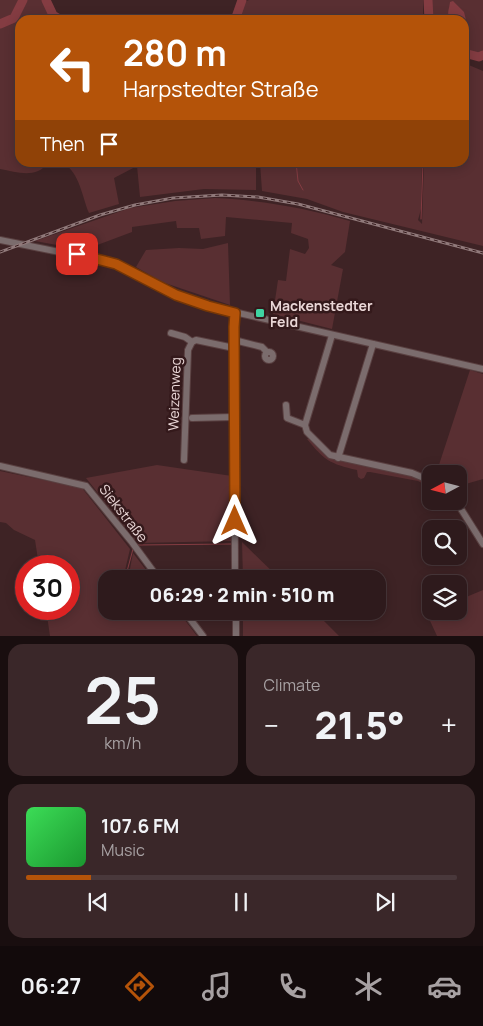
<!DOCTYPE html>
<meta charset="utf-8">
<style>
body{margin:0;font-family:Manrope,sans-serif;background:#3a2729;color:#f1f3f6;height:100vh;display:flex;flex-direction:column;font-size:19px;white-space:nowrap}
*{box-sizing:border-box;margin:0}
p{font-size:16px;color:#a7a1a3}
.icon{flex:none;width:28px;height:28px;fill:none;stroke:currentColor;stroke-width:2;stroke-linecap:round;stroke-linejoin:round}
.map{position:relative;height:636px;overflow:hidden}
.details{display:flex;flex-direction:column;gap:8px;padding:8px;background:#190e0f;flex:1}
.details>*{flex:none}
.hud{position:absolute;left:15px;top:15px;width:454px;height:152px;border-radius:15px;box-shadow:0 2px 12px #0003,0 0 0 1px #49383b;background:#b45309;color:#fff;overflow:hidden}
.needle{width:32px;rotate:263deg}
.fabs{position:absolute;left:422px;top:465px;display:grid;gap:10px}
.fabs a{display:grid;place-items:center;width:45px;height:45px;border-radius:10px;background:#2e1a1c;box-shadow:0 2px 12px #0003,0 0 0 1px #49383b;font-size:25px}
.speed{position:absolute;left:15px;top:555px;display:flex;gap:10px;font-size:25px;font-weight:700;text-align:center}
.speed>*{display:grid;place-content:center;width:65px;height:65px;border-radius:50%;background:#2e1a1c;box-shadow:0 2px 12px #0003,0 0 0 1px #49383b;line-height:1}
.speed .limit{border:8px solid #d22;background:#fff;color:#111}
.pin{position:absolute;display:grid;place-items:center;width:42px;height:42px;color:#fff;margin:-21px;border-radius:10px;box-shadow:0 2px 8px #0006}
.me{position:absolute;width:55px;margin:-28px;rotate:0deg;stroke-linejoin:round;filter:drop-shadow(0 0 4px #0008)}
.turn{display:flex;align-items:center;gap:18px;height:105px;padding:0 25px;font-size:22px}
.turn .icon{width:65px;height:65px;stroke-width:2.5}
.turn b{display:block;font-size:35px;line-height:42px}
.then{display:flex;align-items:center;height:48px;padding:0 25px;background:#0003;gap:10px;font-size:19px}
.big{font-size:38px;font-weight:800;line-height:1.1}
.details .card{flex:1;display:flex;flex-direction:column;justify-content:center;gap:8px;min-width:0;padding:0 18px;border-radius:15px;background:#3a2729}
.details .dial{align-items:center;gap:0}
.dial b{font-size:65px;line-height:1}
.song{display:flex;align-items:center;gap:15px}
.cover{width:60px;height:60px;border-radius:8px;background:linear-gradient(135deg,hsl(130 70% 55%),hsl(130 70% 35%))}
.played{height:5px;border-radius:2px;background:linear-gradient(90deg,#b45309 15%,#49383b 15%)}
.keys{display:flex;justify-content:space-around;direction:ltr}
.heat{display:flex;justify-content:space-between;align-items:center;font-size:28px;direction:ltr}
.details .tiles{flex:1;display:grid;gap:8px;grid-template-columns:1fr 1fr}
.card:last-child{grid-column:span 2}
.trip{position:absolute;left:98px;top:570px;width:288px;height:50px;border-radius:15px;background:#2e1a1c;box-shadow:0 2px 12px #0003,0 0 0 1px #49383b;font-weight:800;line-height:50px;text-align:center}
.tabs{display:flex;height:80px;justify-content:space-around;align-items:center;background:#120a0b;color:#a7a1a3}
.tabs .icon{width:35px;height:35px}
.tabs .selected{color:#b45309}
.tabs b{font-size:22px;color:#f1f3f6}
.map>svg:first-child{display:block}
.green{fill:#592f32}
.water{fill:#843c42}
.lines{fill:none;stroke-linecap:round;stroke-linejoin:round}
.stream{stroke:#843c42;stroke-width:1}
.river{stroke:#843c42;stroke-width:9}
.minor-casing{stroke:#5a4041;stroke-width:8}
.minor{stroke:#7b6c6d;stroke-width:6}
.rail-casing{stroke:#90797a;stroke-width:3}
.rail{stroke:#34191b;stroke-width:1;stroke-dasharray:4;stroke-linecap:butt}
.route-casing{stroke:#753606;stroke-width:12}
.route{stroke:#b45309;stroke-width:9}
.poi-dot{fill:#3fd4a2;stroke:#34191b;stroke-width:2}
.labels{text-anchor:middle;dominant-baseline:central;stroke-width:5;stroke-linejoin:round;paint-order:stroke}
.poi-label{font-size:14px;font-weight:bold;fill:#ead7d7;stroke:#34191b;text-anchor:start}
.street-label{font-size:14px;fill:#ead7d7;stroke:#34191b}
</style>
<div class="map">
<svg width="483" height="636" viewBox="0 0 483 636">
<rect width="100%" height="100%" fill="#3e2325"/>
<g class="green">
<polygon points="0,0 21,0 13,13 0,21"/>
<path d="M24,0H44L52,16L57,20H20V162L48,163C36,179 17,172 0,169V25L14,20Z"/>
<polygon points="249,0 423,0 423,20 239,20 244,2"/>
<polygon points="430,0 483,0 483,53 472,55 464,51 464,20 432,20 430,13"/>
<polygon points="464,63 483,71 483,246 343,212 307,199 262,191 260,163 422,163 421,209 418,220 422,224 424,163 464,162"/>
<path d="M63,163H256V190L204,189L140,197L137,166L114,178L119,204L89,213C82,197 80,173 63,163Z"/>
<path d="M215,198C261,200 306,208 350,221L345,252L331,265L343,269L332,329L273,314L278,280L286,281L290,249L305,254L309,248L308,239L291,233L292,223L226,217L225,236L201,239L199,228H177L176,221L132,227V232L84,250L35,241L130,208L175,201Z"/>
<polygon points="228,243 230,305 162,282 136,267 146,250 179,248 203,249"/>
<polygon points="470,370 483,374 483,479 459,486 459,474 436,474"/>
<path d="M307,439H311L329,456L411,474L431,481V488L418,481L370,472H367L364,478L361,479L358,477L357,470C330,464 324,460 307,439Z"/>
<polygon points="157,465 232,476 232,541 138,543 86,478"/>
<polygon points="0,471 82,488 130,549 123,579 106,579 106,611 178,611 197,636 50,636 46,609 69,609 69,566 39,566 35,540 14,530 6,523 0,522"/>
<polygon points="242,542 280,579 243,579"/>
<polygon points="133,553 153,579 128,579"/>
<polygon points="483,590 483,636 437,636 426,612 431,610 459,611 459,600"/>
<polygon points="243,611 314,611 339,636 243,636"/>
</g>
<path class="water" d="M453,1L464,12L466,20H451C446,13 449,11 450,2Z"/>
<g class="lines">
<g class="stream">
<polyline points="296,162 298,181 303,190"/>
<polyline points="421,219 423,162"/>
<polyline points="138,545 231,544"/>
<polyline points="125,579 133,549"/>
</g>
<g class="river">
<polyline points="46,0 53,15 61,20"/>
<polyline points="428,0 429,20"/>
<polyline points="235,20 242,0"/>
<polyline points="0,24 14,18 23,0"/>
<polyline points="464,53 479,57 483,55"/>
</g>
<defs>
<g id="minor">
<polyline points="0,240 109,262 127,269 176,295 208,306 483,369"/>
<polyline points="235,313 234,327 235,579"/>
<polyline points="171,333 185,337 192,342"/>
<polyline points="332,335 305,425 307,432 330,455 412,473 431,481"/>
<polyline points="234,340 262,347 267,352"/>
<circle cx="269" cy="356" r="4"/>
<polyline points="286,405 287,418 305,425"/>
<polyline points="192,418 234,417"/>
<polyline points="338,458 373,344"/>
<polyline points="184,460 188,350 192,342 196,340 234,348"/>
<polyline points="0,466 86,486 131,541 159,579"/>
<polyline points="456,501 483,544"/>
<polyline points="184,611 203,636"/>
<polyline points="236,611 236,636"/>
</g>
</defs>
<use href="#minor" class="minor-casing"/>
<use href="#minor" class="minor"/>
<defs>
<polyline id="rail" points="0,252 100,215 135,205 173,198 222,195 258,197 298,204 483,253"/>
</defs>
<use href="#rail" class="rail-casing"/>
<use href="#rail" class="rail"/>
</g>
<g class="lines">
<defs>
<polyline id="route" points="77,254 116,264 176,295 208,306 235,313 234,327 235,521"/>
</defs>
<use href="#route" class="route-casing"/>
<use href="#route" class="route"/>
</g>
<rect class="poi-dot" x="255" y="308" width="10" height="10" rx="2.5"/>
<g class="labels">
<g class="poi-label">
<text x="270" y="305">Mackenstedter<tspan x="270" dy="16">Feld</tspan></text>
</g>
<g class="street-label">
<text transform="translate(174 394) rotate(-88)">Weizenweg</text>
<text transform="translate(124 513) rotate(52)">Siekstraße</text>
</g>
</g>
</svg>
<div class="fabs">
<a><svg class="needle" viewBox="-14 -14 28 28"><path d="M0-13l5 13h-10z" fill="#e53935"/><path d="M0 13l5-13h-10z" fill="#a7a1a3"/></svg></a>
<a><svg class="icon" aria-label="search" viewBox="0 0 24 24"><circle cx="10" cy="10" r="6"/><path d="M15 15l6 6"/></svg></a>
<a><svg class="icon" aria-label="layers" viewBox="0 0 24 24"><path d="M12 4l9 5-9 5-9-5zM3 14l9 5 9-5"/></svg></a>
</div>
<div class="speed"><div class="limit">30</div></div>
<div class="pin" style="left:77px;top:254px;background:#d93025"><svg class="icon" aria-label="arrive" viewBox="0 0 24 24"><path d="M6 21V4h12l-3 4 3 4H6"/></svg></div>
<svg class="me" style="left:235px;top:521px" viewBox="-20 -20 40 40"><path d="M0-17L14 15 0 8-14 15z" fill="#b45309" stroke="#fff" stroke-width="4"/></svg>
<div class="trip">06:29 · 2 min · 510 m</div>
<div class="hud">
<div class="turn"><svg class="icon" aria-label="left" viewBox="0 0 24 24"><path d="M17 20v-9H6M10 6l-5 5 5 5"/></svg><div><b>280 m</b>Harpstedter Straße</div></div>
<div class="then">Then<svg class="icon" aria-label="arrive" viewBox="0 0 24 24"><path d="M6 21V4h12l-3 4 3 4H6"/></svg></div>
</div>
</div>
<section class="details">
<div class="tiles">
<div class="card dial"><b>25</b><p>km/h</p></div>
<div class="card"><p>Climate</p>
<div class="heat"><a>−</a><b class="big">21.5°</b><a>+</a></div>
</div>
<div class="card">
<div class="song"><i class="cover"></i><div><b>107.6 FM</b><p>Music</p></div></div>
<div class="played"></div>
<div class="keys"><svg class="icon" aria-label="previous" viewBox="0 0 24 24"><path d="M18 5L8 12l10 7zM5 5v14"/></svg><svg class="icon" aria-label="pause" viewBox="0 0 24 24"><path d="M8 5v14M16 5v14"/></svg><svg class="icon" aria-label="next" viewBox="0 0 24 24"><path d="M6 5l10 7-10 7zM19 5v14"/></svg></div>
</div>
</div>
</section>
<nav class="tabs">
<b>06:27</b>
<svg class="icon selected" aria-label="directions" viewBox="0 0 24 24"><path d="M12 3l9 9-9 9-9-9zM9 14v-3h6M13 9l2 2-2 2"/></svg>
<svg class="icon" aria-label="music" viewBox="0 0 24 24"><path d="M9 18V5l10-2v13"/><circle cx="6" cy="18" r="3"/><circle cx="16" cy="16" r="3"/></svg>
<svg class="icon" aria-label="phone" viewBox="0 0 24 24"><path d="M5 4h4l2 5-3 2q2 4 5 5l2-3 5 2v4C11 20 4 13 5 4z"/></svg>
<svg class="icon" aria-label="climate" viewBox="0 0 24 24"><path d="M12 3v18M4 7l16 10M4 17L20 7"/></svg>
<svg class="icon" aria-label="car" viewBox="0 0 24 24"><path d="M5 17H2v-5l4-1 3-4h7l3 4 3 1v5h-3M9 17h6M6 11h13"/><circle cx="7" cy="17" r="2"/><circle cx="17" cy="17" r="2"/></svg>
</nav>
